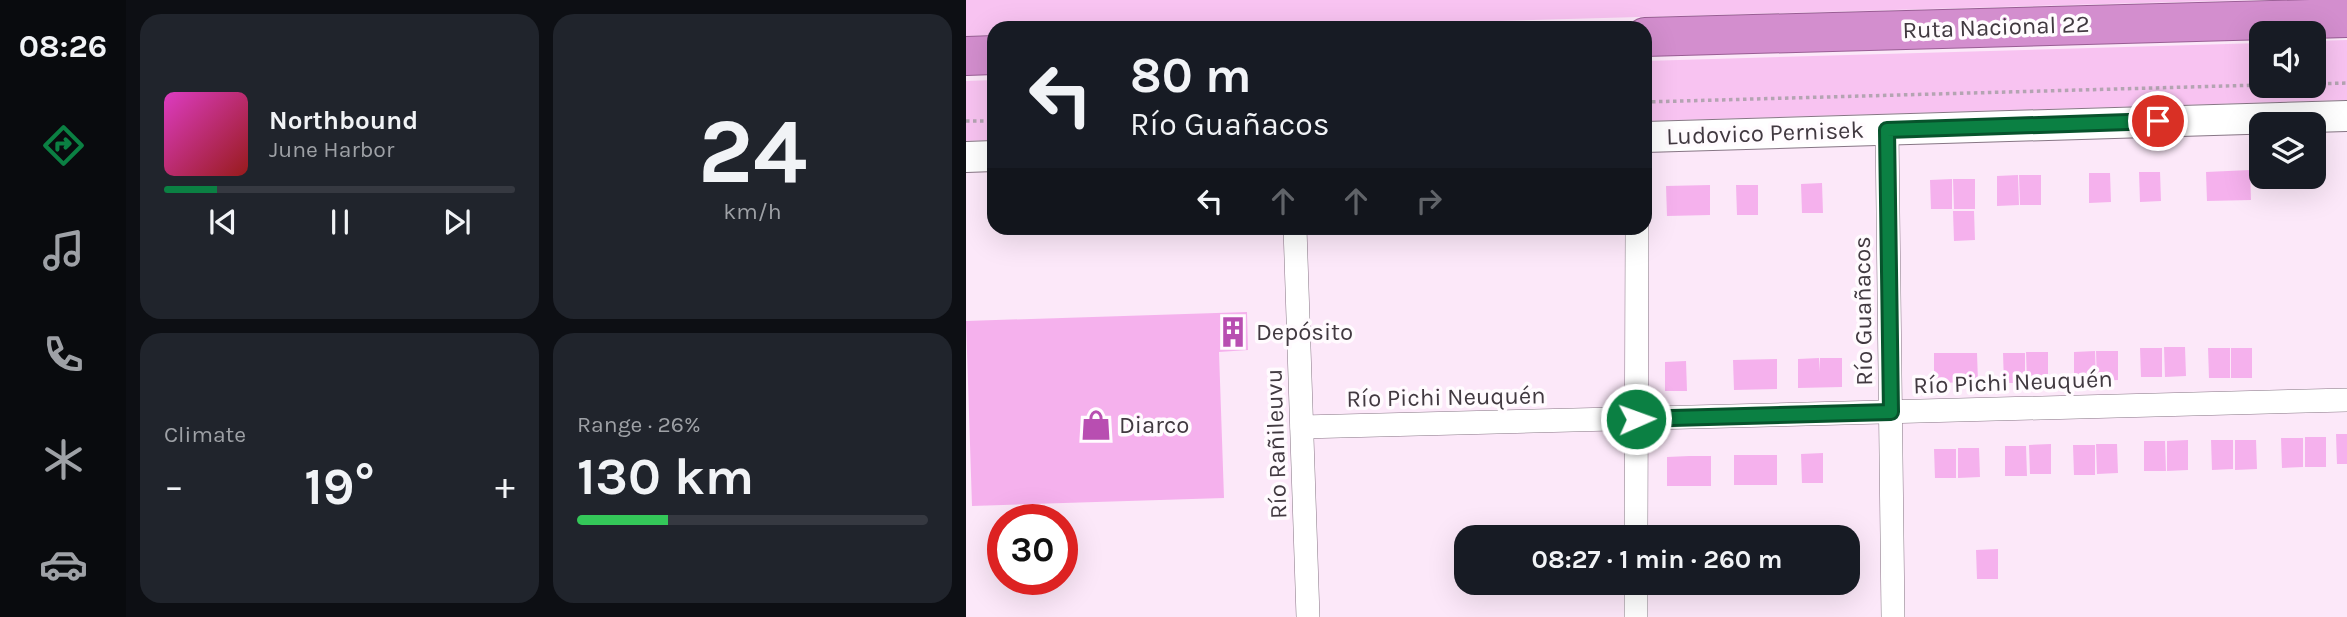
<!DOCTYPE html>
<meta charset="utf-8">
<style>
body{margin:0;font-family:Karla,sans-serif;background:#20242c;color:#f1f3f6;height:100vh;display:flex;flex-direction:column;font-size:26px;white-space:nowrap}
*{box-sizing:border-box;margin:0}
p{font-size:23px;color:#9ea1a6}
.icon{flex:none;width:38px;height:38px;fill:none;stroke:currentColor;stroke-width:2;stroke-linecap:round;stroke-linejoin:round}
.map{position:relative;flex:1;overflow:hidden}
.sheet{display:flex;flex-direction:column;gap:14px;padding:14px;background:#0d0f14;width:840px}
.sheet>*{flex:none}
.banner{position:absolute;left:21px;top:21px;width:665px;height:214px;border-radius:21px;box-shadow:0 7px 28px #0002;background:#171b24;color:#f1f3f6;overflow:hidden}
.buttons{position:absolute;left:1283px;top:21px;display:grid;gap:14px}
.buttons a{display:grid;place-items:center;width:77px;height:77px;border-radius:14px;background:#171b24;box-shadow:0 7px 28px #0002;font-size:35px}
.speed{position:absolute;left:21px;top:504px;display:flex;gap:14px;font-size:35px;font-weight:700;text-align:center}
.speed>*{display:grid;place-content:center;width:91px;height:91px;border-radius:50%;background:#171b24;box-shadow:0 7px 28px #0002;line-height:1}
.speed .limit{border:10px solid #d22;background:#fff;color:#111}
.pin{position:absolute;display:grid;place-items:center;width:60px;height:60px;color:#fff;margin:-30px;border:4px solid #fff;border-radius:50%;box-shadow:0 2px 7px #0007}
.me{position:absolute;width:77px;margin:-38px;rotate:88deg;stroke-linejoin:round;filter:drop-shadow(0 0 5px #0008)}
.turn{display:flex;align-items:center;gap:24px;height:147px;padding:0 28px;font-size:32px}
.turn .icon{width:91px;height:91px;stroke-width:2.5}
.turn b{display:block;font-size:49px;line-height:60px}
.lanes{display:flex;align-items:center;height:66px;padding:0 28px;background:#0003;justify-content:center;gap:35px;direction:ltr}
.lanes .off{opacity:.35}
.big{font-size:52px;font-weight:700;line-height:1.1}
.sheet .tile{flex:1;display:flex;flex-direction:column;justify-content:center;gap:10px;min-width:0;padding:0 24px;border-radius:21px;background:#20242c}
.sheet .dial{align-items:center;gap:0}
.dial b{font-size:91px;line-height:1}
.song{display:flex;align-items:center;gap:21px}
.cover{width:84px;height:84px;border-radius:10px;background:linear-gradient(135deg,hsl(310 70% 55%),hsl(0 70% 35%))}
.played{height:7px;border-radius:4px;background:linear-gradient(90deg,#0b8043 15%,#363941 15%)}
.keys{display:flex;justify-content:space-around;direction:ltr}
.heat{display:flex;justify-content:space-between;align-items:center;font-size:38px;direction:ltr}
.charge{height:10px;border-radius:5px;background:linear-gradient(90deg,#34c759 26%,#363941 0)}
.sheet .tiles{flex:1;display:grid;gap:14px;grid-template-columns:repeat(2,1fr)}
.trip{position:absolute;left:488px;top:525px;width:406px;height:70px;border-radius:21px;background:#171b24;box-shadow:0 7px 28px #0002;font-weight:700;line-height:70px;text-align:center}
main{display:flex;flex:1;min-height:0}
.tabs{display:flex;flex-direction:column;width:126px;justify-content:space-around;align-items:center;background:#090b0e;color:#9ea1a6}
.tabs .icon{width:49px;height:49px}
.tabs .on{color:#0b8043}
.tabs b{font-size:32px;color:#f1f3f6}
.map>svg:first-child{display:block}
.green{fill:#f8c3f1}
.building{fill:#f5b1ed}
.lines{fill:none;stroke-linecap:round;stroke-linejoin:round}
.minor-casing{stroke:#877685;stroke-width:24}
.tertiary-casing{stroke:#877685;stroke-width:32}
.trunk-casing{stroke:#995d94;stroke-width:40}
.path{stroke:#b4a4b2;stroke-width:3.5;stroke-dasharray:3.5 3.5;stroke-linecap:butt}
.minor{stroke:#fff;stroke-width:23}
.tertiary{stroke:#fff;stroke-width:30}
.trunk{stroke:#d38ece;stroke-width:38}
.route-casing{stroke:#07532c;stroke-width:18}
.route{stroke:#0b8043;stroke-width:12}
.labels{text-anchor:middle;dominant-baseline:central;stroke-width:7;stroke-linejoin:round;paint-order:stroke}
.street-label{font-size:24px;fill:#413940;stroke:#fffbfe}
.poi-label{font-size:24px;fill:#413940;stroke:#fffbfe;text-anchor:start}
</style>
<main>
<nav class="tabs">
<b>08:26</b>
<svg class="icon on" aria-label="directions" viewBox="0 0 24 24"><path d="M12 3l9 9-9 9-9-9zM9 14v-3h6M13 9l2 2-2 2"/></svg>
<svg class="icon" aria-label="music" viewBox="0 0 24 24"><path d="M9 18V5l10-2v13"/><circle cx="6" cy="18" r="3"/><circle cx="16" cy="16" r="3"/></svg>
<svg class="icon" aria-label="phone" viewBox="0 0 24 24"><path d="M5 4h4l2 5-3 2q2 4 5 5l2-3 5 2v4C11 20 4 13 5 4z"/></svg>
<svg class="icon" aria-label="climate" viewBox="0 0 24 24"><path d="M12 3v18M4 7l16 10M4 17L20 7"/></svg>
<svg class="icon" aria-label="car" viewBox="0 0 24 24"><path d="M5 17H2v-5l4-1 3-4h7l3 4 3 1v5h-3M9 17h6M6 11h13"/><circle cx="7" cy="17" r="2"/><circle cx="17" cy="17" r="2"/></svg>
</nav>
<section class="sheet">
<div class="tiles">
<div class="tile">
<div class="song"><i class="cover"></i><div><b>Northbound</b><p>June Harbor</p></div></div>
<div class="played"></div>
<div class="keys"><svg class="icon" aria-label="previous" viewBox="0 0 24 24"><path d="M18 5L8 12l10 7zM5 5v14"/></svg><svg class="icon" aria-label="pause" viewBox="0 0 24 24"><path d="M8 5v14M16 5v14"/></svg><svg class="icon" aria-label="next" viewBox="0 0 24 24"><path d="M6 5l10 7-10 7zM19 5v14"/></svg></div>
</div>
<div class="tile dial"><b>24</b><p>km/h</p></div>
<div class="tile"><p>Climate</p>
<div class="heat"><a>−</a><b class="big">19°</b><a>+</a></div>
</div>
<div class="tile"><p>Range · 26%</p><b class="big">130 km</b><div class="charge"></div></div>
</div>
</section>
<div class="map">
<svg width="1381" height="617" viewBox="0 0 1381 617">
<rect width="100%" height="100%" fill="#fce8f9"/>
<g class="green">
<polygon points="0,0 1285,0 280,28 28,28 28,35 0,36"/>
<polygon points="1381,40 1381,100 679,121 679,61 1295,43 1295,86 1348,86 1348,41"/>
<polygon points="28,80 28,140 0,141 0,81"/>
</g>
<g class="building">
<polygon points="1284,170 1285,200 1241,201 1240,172"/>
<polygon points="1173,172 1194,172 1195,201 1174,202"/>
<polygon points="1123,173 1144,173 1145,202 1123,203"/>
<polygon points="1052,175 1053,205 1031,206 1031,176"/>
<polygon points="1053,175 1075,175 1075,205 1054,205"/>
<polygon points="986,179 986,209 965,209 964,180"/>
<polygon points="987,179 1009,179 1009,209 988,209"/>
<polygon points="856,183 857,213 836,213 835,184"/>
<polygon points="744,185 744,215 701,216 700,186"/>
<polygon points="770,185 792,185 792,215 771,215"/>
<polygon points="987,211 1008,211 1009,240 988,241"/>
<polygon points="281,312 282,350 253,352 258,498 6,506 0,321"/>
<polygon points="1198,347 1219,347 1220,376 1199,377"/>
<polygon points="1174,348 1196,348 1196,377 1175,377"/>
<polygon points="1242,348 1264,348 1264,378 1243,378"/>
<rect x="1265" y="348" width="21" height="30"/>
<polygon points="1129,351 1130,381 1108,381 1108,352"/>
<polygon points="1130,351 1152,351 1152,380 1131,381"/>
<polygon points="1060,352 1082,352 1082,382 1061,382"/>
<polygon points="968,353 1011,353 1012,382 968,383"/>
<polygon points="1037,353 1059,353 1059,383 1038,383"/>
<polygon points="853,358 854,372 854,358 876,358 876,387 832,388 832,359"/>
<polygon points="811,359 811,389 768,390 767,360"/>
<polygon points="720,361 721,391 699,391 699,362"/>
<polygon points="1370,434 1381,434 1381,464 1371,464"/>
<rect x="1339" y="437" width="21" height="30"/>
<polygon points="1315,438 1337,438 1337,467 1316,468"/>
<polygon points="1222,440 1222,470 1201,471 1201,441"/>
<polygon points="1245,440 1267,440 1267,469 1246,470"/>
<polygon points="1269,440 1290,440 1291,469 1269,470"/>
<polygon points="1178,441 1199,441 1200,471 1178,471"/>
<polygon points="1085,444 1085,474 1064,474 1063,445"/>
<polygon points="1130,444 1151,444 1152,473 1131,474"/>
<polygon points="1107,445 1129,445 1129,475 1108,475"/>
<polygon points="1039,446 1060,446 1061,476 1039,476"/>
<polygon points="992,448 1013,448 1014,477 992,478"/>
<polygon points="968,449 990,449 990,478 969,478"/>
<polygon points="857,453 857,483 836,483 835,454"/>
<rect x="768" y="455" width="43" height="30"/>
<polygon points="723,456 745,456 745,486 701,486 701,457"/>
<polygon points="1032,549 1032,579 1011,579 1010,550"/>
</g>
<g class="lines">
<defs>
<g id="minor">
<polyline points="921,130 927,617"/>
<polyline points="329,228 342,617"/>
<polyline points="336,427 1381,400"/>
<polyline points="670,537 671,228"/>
<polyline points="670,617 670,583"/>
</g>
<g id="tertiary">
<polyline points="679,137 1381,116"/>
<polyline points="0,157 28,156"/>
</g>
<g id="trunk">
<polyline points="679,37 1381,18"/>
<polyline points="0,56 28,55"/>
</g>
</defs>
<use href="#minor" class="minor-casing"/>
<use href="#tertiary" class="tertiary-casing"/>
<use href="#trunk" class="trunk-casing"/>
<g class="path">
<polyline points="1348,84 1381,83"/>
<polyline points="679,102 1295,85"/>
<polyline points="0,121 28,121"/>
</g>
<use href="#minor" class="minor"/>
<use href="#tertiary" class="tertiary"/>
<use href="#trunk" class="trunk"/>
</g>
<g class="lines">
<defs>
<polyline id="route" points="670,419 925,412 921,130 1192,121"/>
</defs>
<use href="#route" class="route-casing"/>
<use href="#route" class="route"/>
</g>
<defs>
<symbol id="building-bare" viewBox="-9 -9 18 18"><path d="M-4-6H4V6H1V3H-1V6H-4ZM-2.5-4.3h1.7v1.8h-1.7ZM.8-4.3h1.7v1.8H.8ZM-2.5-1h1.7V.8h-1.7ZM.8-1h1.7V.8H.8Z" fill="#b84eb1" stroke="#fffbfe" stroke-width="2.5" paint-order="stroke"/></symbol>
<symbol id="shop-bare" viewBox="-9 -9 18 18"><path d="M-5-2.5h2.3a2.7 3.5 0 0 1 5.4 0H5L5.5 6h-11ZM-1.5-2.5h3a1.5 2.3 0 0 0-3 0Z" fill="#b84eb1" stroke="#fffbfe" stroke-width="2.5" paint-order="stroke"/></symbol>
</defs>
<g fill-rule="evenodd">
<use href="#building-bare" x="245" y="310" width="44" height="44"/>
<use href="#shop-bare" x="108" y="403" width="44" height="44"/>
</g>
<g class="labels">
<g class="street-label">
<text transform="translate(1030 27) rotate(-2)">Ruta Nacional 22</text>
<text transform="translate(799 133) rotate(-2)">Ludovico Pernisek</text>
<text transform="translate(897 311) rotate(-91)">Río Guañacos</text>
<text transform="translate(1047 382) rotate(-2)">Río Pichi Neuquén</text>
<text transform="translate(480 397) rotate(-1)">Río Pichi Neuquén</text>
<text transform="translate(310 444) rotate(-92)">Río Rañileuvu</text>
</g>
<g class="poi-label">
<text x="290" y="332">Depósito</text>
<text x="153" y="425">Diarco</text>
</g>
</g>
</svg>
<div class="buttons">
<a><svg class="icon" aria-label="sound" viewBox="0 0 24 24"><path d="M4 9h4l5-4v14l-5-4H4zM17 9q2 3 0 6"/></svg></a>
<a><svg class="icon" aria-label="layers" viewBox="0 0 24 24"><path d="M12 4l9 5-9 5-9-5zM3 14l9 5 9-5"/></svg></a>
</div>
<div class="speed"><div class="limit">30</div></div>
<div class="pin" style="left:1192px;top:121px;background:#d93025"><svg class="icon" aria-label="arrive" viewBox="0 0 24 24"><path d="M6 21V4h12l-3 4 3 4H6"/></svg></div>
<svg class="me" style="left:670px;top:419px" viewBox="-20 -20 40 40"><circle r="17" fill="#0b8043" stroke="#fff" stroke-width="3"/><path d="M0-11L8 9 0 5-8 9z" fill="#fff"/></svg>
<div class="trip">08:27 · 1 min · 260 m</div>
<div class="banner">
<div class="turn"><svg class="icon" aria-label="left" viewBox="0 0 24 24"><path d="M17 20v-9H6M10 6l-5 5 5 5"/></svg><div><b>80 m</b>Río Guañacos</div></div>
<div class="lanes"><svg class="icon" aria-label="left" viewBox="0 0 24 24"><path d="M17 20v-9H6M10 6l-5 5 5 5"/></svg><svg class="icon off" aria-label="ahead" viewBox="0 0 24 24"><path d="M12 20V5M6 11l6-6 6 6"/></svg><svg class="icon off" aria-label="ahead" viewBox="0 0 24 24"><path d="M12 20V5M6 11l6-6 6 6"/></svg><svg class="icon off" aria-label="right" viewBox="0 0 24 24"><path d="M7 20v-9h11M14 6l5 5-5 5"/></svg></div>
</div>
</div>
</main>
